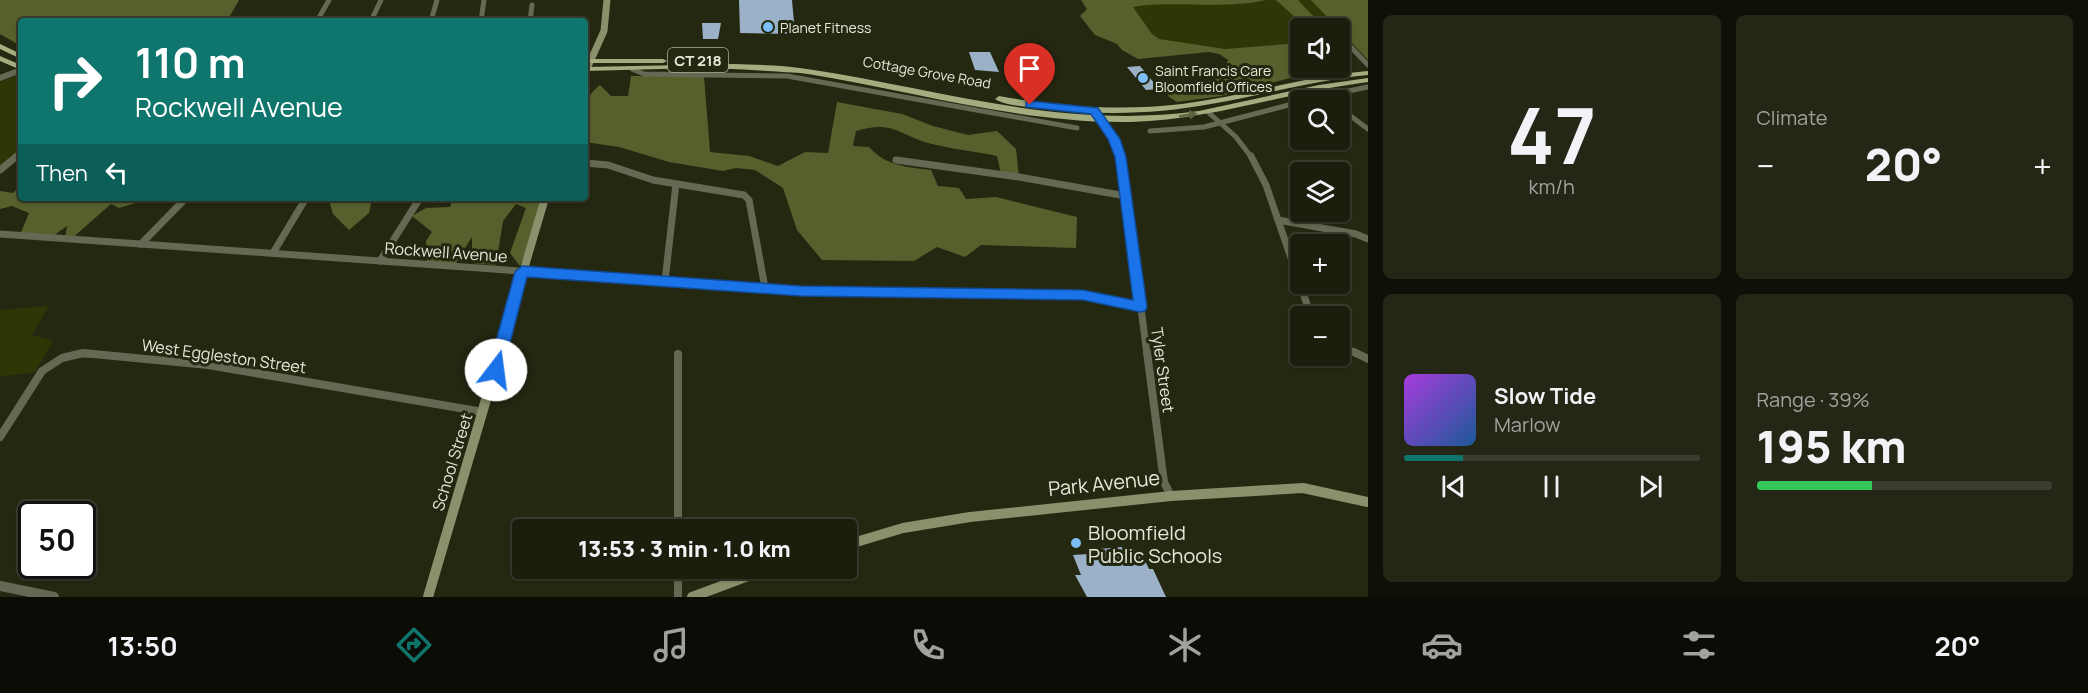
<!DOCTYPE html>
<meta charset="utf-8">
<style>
body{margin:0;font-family:Manrope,sans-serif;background:#242716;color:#f1f3f6;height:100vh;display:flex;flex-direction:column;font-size:22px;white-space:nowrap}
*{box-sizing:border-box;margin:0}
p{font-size:20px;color:#a0a29d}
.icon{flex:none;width:33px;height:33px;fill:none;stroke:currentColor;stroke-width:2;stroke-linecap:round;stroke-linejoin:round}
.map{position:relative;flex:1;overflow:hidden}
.drawer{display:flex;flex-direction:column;gap:15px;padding:15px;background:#0f1007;width:720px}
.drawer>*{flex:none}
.hud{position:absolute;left:18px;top:18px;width:570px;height:183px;border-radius:6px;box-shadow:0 2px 4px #0004,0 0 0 2px #393c2e;background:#0f766e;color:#fff;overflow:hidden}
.controls{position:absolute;left:1290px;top:18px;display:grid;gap:12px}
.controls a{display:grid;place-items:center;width:60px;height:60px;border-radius:6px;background:#1b1e0d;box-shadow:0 2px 4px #0004,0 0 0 2px #393c2e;font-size:30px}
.speed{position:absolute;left:18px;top:501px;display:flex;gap:12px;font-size:30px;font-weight:700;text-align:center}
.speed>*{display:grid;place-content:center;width:78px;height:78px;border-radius:50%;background:#1b1e0d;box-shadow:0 2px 4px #0004,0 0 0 2px #393c2e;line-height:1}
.speed .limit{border:3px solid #111;border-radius:9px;background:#fff;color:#111}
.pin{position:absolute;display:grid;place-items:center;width:51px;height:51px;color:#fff;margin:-62px -26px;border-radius:50% 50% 50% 0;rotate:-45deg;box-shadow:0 0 6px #0007}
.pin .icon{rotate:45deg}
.me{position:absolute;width:66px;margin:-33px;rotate:15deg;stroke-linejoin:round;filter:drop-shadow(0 0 4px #0008)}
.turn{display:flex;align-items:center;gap:21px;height:126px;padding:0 18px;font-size:27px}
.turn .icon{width:78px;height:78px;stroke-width:2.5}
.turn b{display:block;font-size:42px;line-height:51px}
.then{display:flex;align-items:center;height:57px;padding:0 18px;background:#0003;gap:12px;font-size:22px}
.big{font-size:45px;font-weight:800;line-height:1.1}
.drawer .widget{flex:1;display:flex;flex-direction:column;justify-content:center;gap:9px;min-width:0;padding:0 21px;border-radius:9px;background:#242716}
.drawer .dial{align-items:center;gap:0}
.dial b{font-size:78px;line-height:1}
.song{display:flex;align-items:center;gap:18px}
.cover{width:72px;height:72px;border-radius:9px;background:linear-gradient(135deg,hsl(280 70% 55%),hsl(210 70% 35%))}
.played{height:6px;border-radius:3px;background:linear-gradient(90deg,#0f766e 20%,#393c2e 20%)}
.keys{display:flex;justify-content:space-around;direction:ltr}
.heat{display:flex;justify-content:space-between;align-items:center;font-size:33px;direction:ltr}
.charge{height:9px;border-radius:4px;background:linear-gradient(90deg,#34c759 39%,#393c2e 0)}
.drawer .tiles{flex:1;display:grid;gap:15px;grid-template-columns:repeat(2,1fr)}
.trip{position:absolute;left:512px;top:519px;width:345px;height:60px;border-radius:6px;background:#1b1e0d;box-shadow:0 2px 4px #0004,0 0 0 2px #393c2e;font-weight:800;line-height:60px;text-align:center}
.dock{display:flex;height:96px;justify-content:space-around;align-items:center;background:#0b0c05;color:#a0a29d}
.dock .icon{width:42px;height:42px}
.dock .current{color:#0f766e}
.dock b{font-size:27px;color:#f1f3f6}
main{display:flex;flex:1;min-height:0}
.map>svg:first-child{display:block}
.green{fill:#2f3605}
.forest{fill:#56602c}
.building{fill:#9ab1c7}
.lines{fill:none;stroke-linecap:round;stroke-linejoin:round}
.minor-far2{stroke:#646953;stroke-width:5}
.minor-far1{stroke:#646953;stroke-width:7}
.minor{stroke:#646953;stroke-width:8}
.tertiary-far1{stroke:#646953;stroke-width:6}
.tertiary{stroke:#646953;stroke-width:10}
.secondary-far2{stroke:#88906c;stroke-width:7}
.secondary-far1{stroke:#88906c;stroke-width:8}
.secondary{stroke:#88906c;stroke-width:10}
.primary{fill:#a3ad7f;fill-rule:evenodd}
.oneway{fill:#5d6442}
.route{fill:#1a73e8;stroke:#114b97;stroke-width:1.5}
.poi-dot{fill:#7dbef9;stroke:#242811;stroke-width:2}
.labels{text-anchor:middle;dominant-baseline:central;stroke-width:6;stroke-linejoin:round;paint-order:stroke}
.far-poi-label{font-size:14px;fill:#e4e8d9;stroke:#242811;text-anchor:start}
.far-street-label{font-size:14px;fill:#e4e8d9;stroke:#242811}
.shield{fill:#242811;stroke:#aaae9d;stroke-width:1.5}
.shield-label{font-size:15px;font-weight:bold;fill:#e4e8d9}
.street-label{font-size:16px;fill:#e4e8d9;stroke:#242811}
.near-street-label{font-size:20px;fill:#e4e8d9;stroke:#242811}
.near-poi-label{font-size:20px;fill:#e4e8d9;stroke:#242811;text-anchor:start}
</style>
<main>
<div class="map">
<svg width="1368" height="597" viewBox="0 0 1368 597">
<rect width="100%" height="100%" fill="#242811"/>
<g class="green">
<polygon points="1088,0 1368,0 1352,43 1340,43 1340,28 1300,28 1300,44 1149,54"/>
<polygon points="21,74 21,150 0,168 0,82"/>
<polygon points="49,306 32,335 53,341 35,372 0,377 0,310"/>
</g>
<g class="forest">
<polygon points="0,0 239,0 227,21 21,21 21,46 0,34"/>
<path d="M1081,0H1266C1225,10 1170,0 1133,7L1152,34L1159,39L1225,49L1300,43V68H1321V70L1221,96L1177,102L1169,97L1163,86C1188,82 1219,91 1228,60L1219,54L1209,52L1138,59L1122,50L1117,44L1095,35L1080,16L1087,9Z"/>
<polygon points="1276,0 1298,0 1324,28 1307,28"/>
<polygon points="1311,0 1368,0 1368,60"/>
<path d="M631,76H704L710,152L749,156L778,166L805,152L828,153L837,102L902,114L933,126L968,135L997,131L1016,149L1019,177L1001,174L997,156C974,151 950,149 928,143C898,134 892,120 856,131L853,146L869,147C886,166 906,167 931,170L938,186L959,188L966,199L996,197L1077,217L1076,248L981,245L965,257L937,247L914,261L822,260L797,230L783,188L755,170L736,168L723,171L669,162L619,147L585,142C585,119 580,100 600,85L611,96H628Z"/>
<polygon points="21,185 21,198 152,198 119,208 111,204 71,239 65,239 67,226 50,238 20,235 29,213 12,206 0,209 0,191 13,193"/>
<polygon points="333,198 372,198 369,213 349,230 333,214 329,200"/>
<polygon points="449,198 537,198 542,209 520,266 510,253 526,208 516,204 503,221 496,265 472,263 472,237 454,266 427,264 426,241 432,232 412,216 426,208 450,207 452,201"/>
</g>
<g class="building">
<polygon points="739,0 792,0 795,34 740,33"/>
<polygon points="702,23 721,23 718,39 703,39"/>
<polygon points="969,52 990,52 999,72 975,70"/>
<polygon points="1140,66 1159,89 1146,90 1127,67"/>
<polygon points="1122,547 1123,551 1140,550 1149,569 1153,569 1166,597 1087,597 1075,575 1081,575 1073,555 1088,554 1087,550"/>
</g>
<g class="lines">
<g class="minor-far2">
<polyline points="317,21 329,0"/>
<polyline points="371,21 381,0"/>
<polyline points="431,21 437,0"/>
<polyline points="481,21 484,0"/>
<polyline points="530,21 532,5"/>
<polyline points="1349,45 1368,65"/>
<polyline points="632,69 644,74 787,76 1077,128"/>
<polyline points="1305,100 1368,87"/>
<polyline points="1340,108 1368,129"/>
<polyline points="1095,111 1120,151 1121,158"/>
<polyline points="1208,112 1236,137 1252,158"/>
<polyline points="1150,131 1204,127 1300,102"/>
<polyline points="15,158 21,153"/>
</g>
<g class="minor-far1">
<polyline points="1121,156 1147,354"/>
<polyline points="1251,156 1266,185 1278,220"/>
<polyline points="896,160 1019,177 1126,196"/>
<polyline points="585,163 608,165 653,180 744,195 749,200 765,288"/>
<polyline points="0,170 17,156"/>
<polyline points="0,234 801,291 1083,295 1140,307"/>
<polyline points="141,244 186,198"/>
<polyline points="273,253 306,198"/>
<polyline points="380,261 420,198"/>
<polyline points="665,281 676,184"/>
<polyline points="1311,316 1278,220 1356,234 1368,239"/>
<polyline points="1340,345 1357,354"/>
<polyline points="80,354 91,354"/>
</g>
<g class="minor">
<polyline points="1147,352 1164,482 1171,496"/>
<polyline points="1354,352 1368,359"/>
<polyline points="678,354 678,530"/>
<polyline points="0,437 42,371 62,358 83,353 208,365 483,412"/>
<polyline points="678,568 678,597"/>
</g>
<polyline class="tertiary-far1" points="0,78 21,70"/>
<polyline class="tertiary" points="0,586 54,597"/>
<polyline class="secondary-far2" points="585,73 604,31 607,0"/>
<polyline class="secondary-far1" points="499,354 545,198"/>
<g class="secondary">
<polyline points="846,545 903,528 970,517 1171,496 1303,488 1368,502"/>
<polyline points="428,597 500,352"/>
<polyline points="692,597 770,568"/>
</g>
<g class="primary">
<polygon points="0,44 21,54 21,59 0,49"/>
<polygon points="0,56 21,65 21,70 0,61"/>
<polygon points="585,59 663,59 667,61 663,63 585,63"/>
<path d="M734,64C758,65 783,65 807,69C941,89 1061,130 1199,111L1319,85L1368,78V82C1288,92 1212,120 1131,122C1021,124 915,91 808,74C794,72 780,72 767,71C706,66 645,70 585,71V67Z"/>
<path d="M1368,71V75C1315,80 1264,95 1211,104C1156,114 1099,116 1043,108C1030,107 1005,106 995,99L999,96C1060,107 1121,111 1182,104C1245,96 1305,76 1368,71Z"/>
</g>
</g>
<defs><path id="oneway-solid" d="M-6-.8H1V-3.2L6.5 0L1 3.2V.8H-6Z" transform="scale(1.5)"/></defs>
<use class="oneway" href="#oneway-solid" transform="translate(1188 115) rotate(-9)"/>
<polygon class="route" points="1030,101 1098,108 1120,139 1126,157 1147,307 1145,311 1140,312 1083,300 801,296 527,277 503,370 501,375 490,375 488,370 515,272 522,266 801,286 1083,290 1133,300 1115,157 1108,139 1091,114 1026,107 1026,102"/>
<g class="poi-dot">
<circle cx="768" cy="27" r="6"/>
<circle cx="1143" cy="78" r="6"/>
<circle cx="1076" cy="543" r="6"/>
</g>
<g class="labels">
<g class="far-poi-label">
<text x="780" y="27">Planet Fitness</text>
<text x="1155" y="70">Saint Francis Care<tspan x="1155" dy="16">Bloomfield Offices</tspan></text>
</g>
<g class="far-street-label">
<text transform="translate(927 72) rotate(10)">Cottage Grove Road</text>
</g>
<rect class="shield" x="668" y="48" width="60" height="24" rx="4.5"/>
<g class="shield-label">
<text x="698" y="60">CT 218</text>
</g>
<g class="street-label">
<text transform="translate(446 252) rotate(4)">Rockwell Avenue</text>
<text transform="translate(224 356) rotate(8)">West Eggleston Street</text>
<text transform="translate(1163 370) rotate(82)">Tyler Street</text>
<text transform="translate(452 462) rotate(-73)">School Street</text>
</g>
<g class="near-street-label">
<text transform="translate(1104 483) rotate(-6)">Park Avenue</text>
</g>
<g class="near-poi-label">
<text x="1088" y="532">Bloomfield<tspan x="1088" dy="23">Public Schools</tspan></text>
</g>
</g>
</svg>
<div class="controls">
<a><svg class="icon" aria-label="sound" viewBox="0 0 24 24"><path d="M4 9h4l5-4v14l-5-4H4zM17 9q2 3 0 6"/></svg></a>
<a><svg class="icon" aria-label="search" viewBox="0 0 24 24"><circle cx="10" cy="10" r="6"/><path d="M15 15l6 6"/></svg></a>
<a><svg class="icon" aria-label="layers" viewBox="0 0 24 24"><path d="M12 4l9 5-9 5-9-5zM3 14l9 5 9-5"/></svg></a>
<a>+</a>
<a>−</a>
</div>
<div class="speed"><div class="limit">50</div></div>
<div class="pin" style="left:1030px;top:105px;background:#d93025"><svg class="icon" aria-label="arrive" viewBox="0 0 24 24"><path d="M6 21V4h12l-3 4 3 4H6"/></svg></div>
<svg class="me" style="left:496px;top:370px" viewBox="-20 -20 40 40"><circle r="19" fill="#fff"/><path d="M0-13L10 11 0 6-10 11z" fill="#1a73e8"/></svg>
<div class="trip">13:53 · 3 min · 1.0 km</div>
<div class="hud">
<div class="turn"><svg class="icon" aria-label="right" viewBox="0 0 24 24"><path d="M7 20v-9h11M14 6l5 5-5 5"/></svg><div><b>110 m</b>Rockwell Avenue</div></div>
<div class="then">Then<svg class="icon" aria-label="left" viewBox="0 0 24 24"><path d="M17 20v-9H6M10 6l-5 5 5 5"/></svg></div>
</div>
</div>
<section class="drawer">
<div class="tiles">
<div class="widget dial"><b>47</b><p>km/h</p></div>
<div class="widget"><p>Climate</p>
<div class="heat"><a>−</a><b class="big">20°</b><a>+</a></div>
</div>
<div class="widget">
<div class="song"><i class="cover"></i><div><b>Slow Tide</b><p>Marlow</p></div></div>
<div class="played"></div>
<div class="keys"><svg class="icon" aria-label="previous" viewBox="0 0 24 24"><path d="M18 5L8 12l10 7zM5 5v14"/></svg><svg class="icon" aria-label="pause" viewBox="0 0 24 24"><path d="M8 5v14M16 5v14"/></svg><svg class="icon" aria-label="next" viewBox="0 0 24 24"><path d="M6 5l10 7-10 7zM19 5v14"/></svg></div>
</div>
<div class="widget"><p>Range · 39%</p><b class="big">195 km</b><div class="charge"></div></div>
</div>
</section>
</main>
<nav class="dock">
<b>13:50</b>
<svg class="icon current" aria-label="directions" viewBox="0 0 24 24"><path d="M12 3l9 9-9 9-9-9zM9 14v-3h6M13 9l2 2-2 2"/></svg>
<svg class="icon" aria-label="music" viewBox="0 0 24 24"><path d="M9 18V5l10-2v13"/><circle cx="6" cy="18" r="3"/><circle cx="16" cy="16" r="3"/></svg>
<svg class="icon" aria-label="phone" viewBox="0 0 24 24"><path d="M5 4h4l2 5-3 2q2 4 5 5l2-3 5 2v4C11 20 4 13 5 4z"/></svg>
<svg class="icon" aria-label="climate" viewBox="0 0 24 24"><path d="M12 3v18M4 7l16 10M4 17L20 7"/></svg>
<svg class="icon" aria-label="car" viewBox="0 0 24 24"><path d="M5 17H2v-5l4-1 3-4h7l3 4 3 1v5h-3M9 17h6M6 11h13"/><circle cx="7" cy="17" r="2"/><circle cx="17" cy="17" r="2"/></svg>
<svg class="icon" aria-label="filters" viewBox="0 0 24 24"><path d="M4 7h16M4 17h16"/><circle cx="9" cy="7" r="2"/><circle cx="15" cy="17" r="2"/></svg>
<b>20°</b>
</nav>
